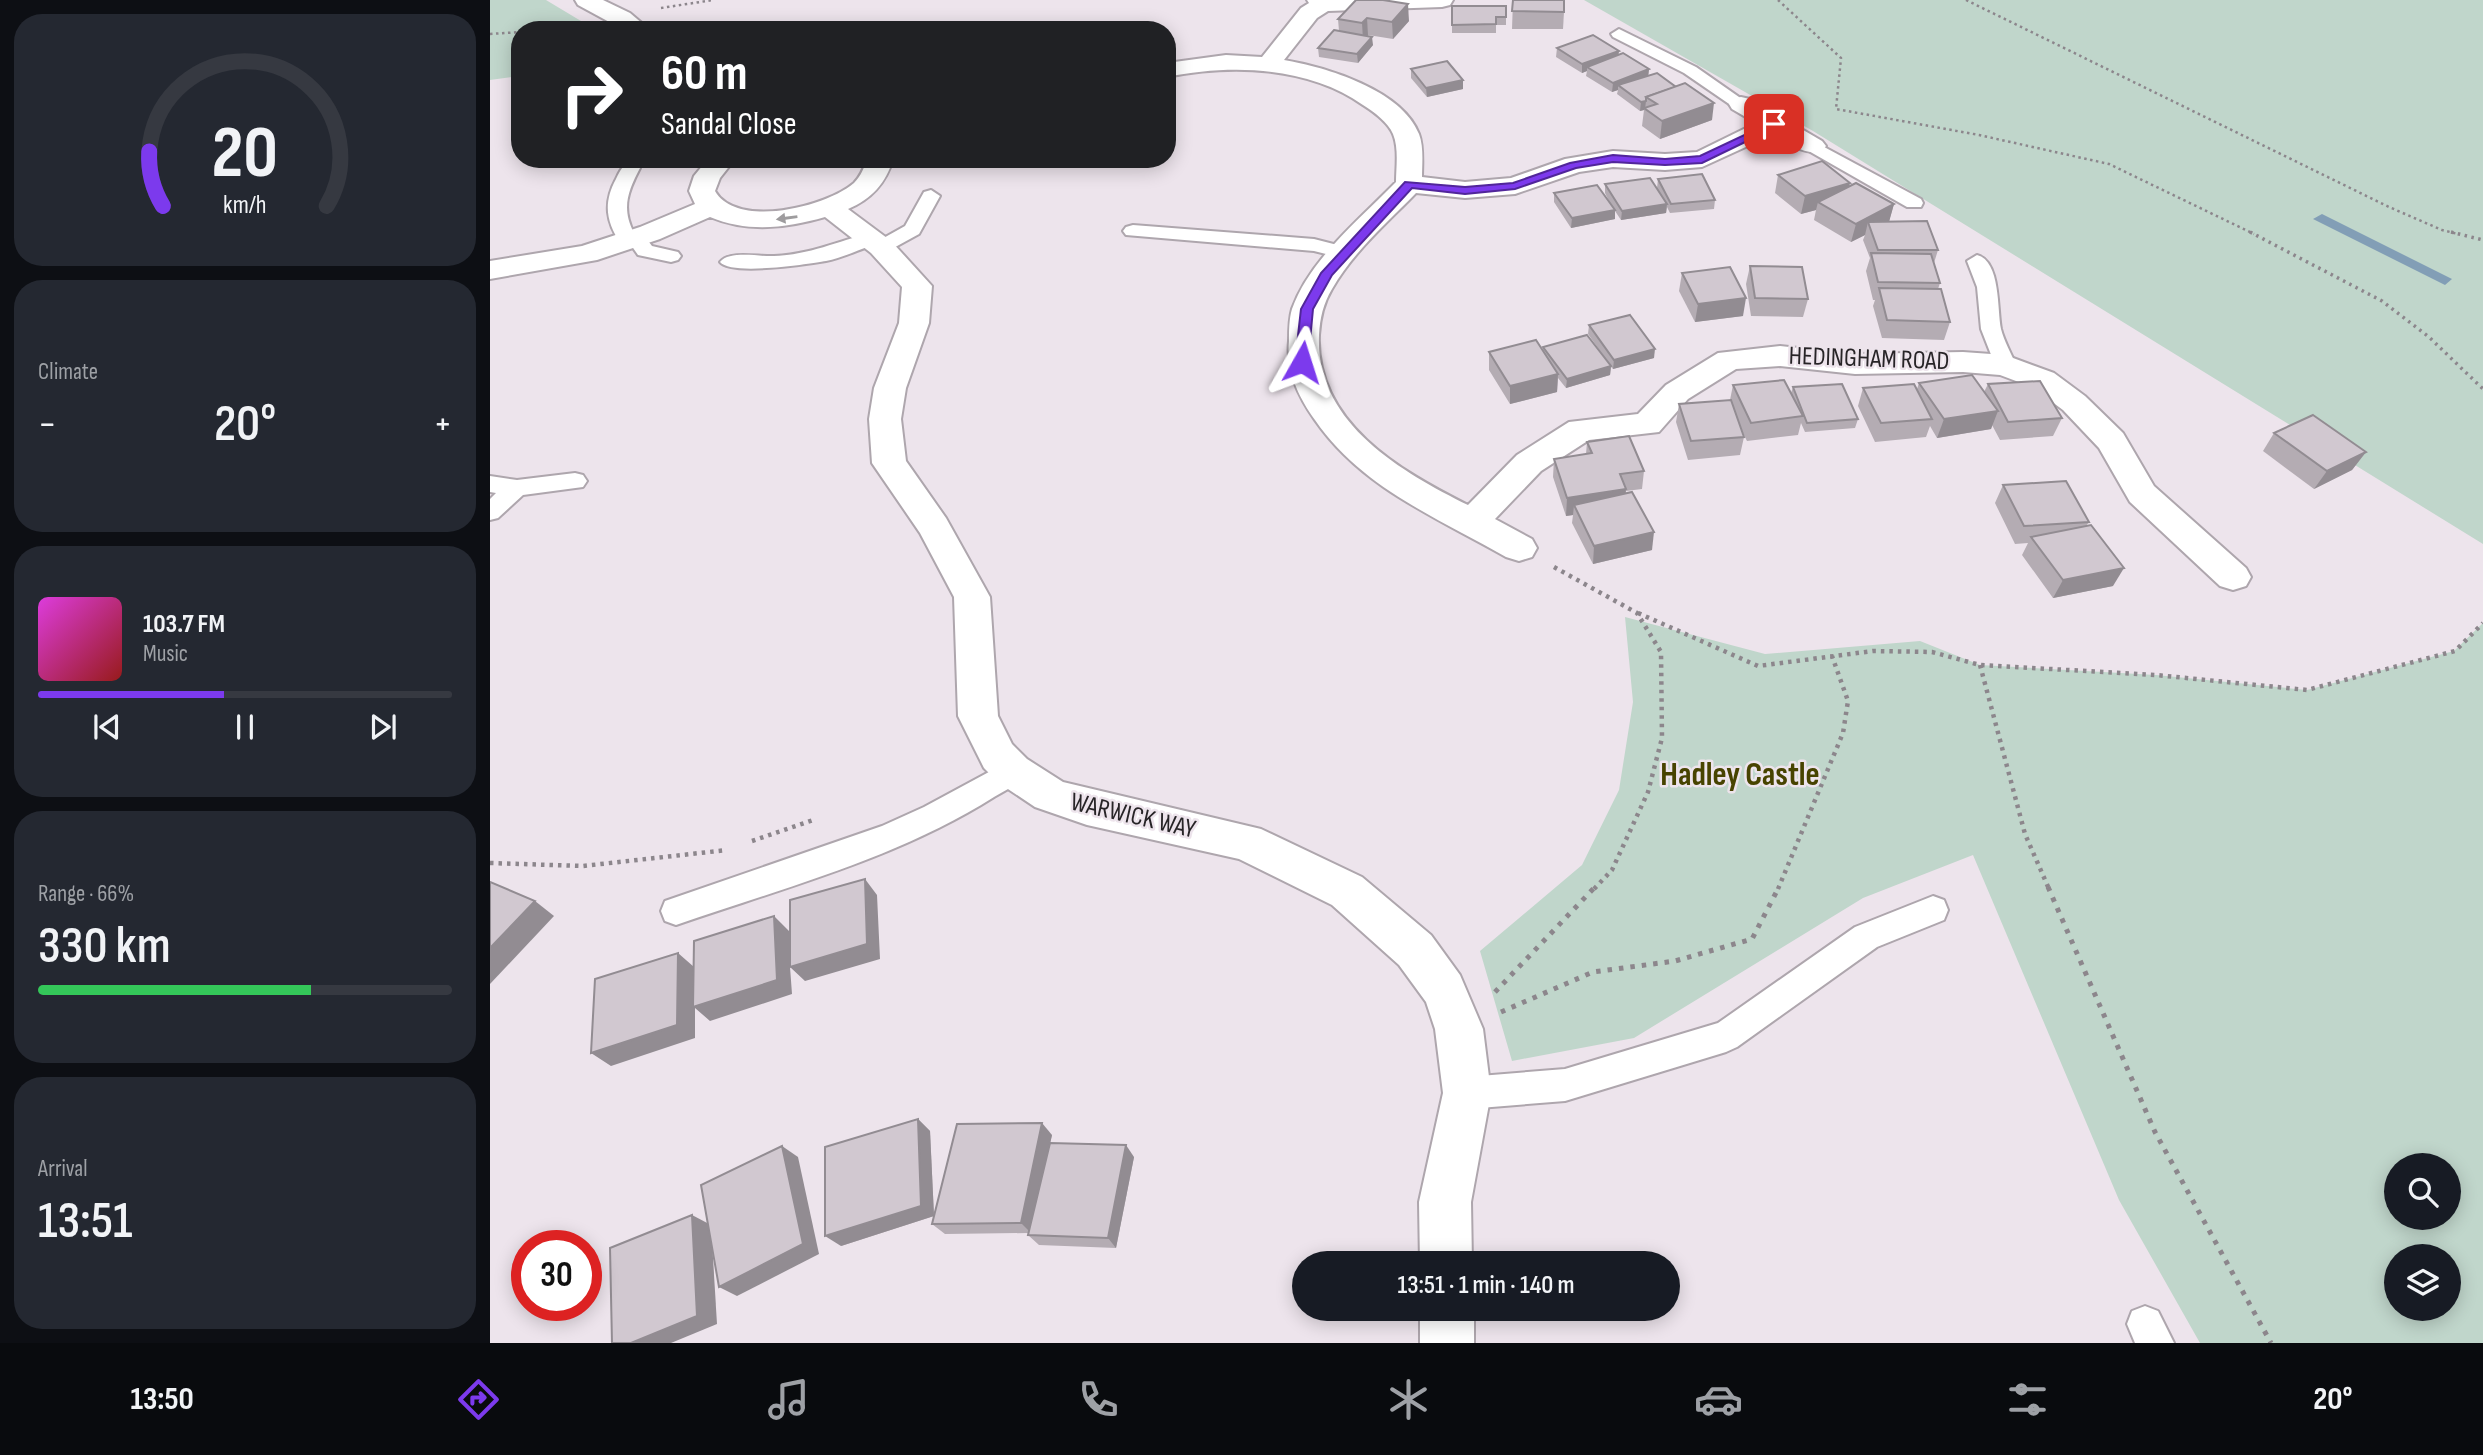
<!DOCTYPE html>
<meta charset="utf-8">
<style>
body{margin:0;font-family:"Sofia Sans Condensed",sans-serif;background:#242831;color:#f1f3f6;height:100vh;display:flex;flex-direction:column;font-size:26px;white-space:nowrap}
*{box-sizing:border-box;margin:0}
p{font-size:23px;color:#9ea1a6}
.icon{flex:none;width:38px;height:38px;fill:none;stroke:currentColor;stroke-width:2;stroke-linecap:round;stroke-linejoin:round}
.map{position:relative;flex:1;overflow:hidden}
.drawer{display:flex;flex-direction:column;gap:14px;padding:14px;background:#0d0f14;width:490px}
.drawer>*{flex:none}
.hud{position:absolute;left:21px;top:21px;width:665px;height:147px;border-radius:28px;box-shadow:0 4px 18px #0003;background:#202124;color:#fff;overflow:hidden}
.controls{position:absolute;left:1894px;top:1153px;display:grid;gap:14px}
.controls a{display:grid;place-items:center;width:77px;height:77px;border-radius:50%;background:#171b24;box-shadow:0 4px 18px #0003;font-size:35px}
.speed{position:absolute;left:21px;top:1230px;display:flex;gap:14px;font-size:35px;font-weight:700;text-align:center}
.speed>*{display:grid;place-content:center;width:91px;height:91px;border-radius:50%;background:#171b24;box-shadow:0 4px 18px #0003;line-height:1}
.speed .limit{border:10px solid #d22;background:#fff;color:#111}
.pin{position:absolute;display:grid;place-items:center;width:60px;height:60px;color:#fff;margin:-30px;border-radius:14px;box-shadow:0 4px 10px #0006}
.me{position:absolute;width:77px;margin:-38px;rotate:6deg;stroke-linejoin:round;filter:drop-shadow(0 0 5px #0008)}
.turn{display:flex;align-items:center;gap:24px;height:147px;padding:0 35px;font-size:32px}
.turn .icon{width:91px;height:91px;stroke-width:2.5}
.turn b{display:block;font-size:49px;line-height:60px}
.big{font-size:52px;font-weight:600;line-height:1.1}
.drawer .tile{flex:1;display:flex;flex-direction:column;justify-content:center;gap:10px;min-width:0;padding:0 24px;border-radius:28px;background:#242831}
.drawer .dial{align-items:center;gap:0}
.dial svg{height:182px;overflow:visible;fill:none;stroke:#363941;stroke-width:7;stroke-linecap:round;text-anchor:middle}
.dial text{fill:#f1f3f6;stroke:none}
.song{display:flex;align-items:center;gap:21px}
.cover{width:84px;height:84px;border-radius:10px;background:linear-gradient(135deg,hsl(300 70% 55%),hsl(0 70% 35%))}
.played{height:7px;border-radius:4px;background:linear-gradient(90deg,#7c3aed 45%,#363941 45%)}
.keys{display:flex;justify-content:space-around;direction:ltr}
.heat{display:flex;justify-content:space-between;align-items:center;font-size:38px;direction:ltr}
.charge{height:10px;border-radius:5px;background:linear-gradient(90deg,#34c759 66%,#363941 0)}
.trip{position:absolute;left:802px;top:1251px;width:388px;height:70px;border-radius:35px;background:#171b24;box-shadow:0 4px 18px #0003;font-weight:600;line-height:70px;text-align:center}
.tab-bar{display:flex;height:112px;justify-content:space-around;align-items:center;background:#090b0e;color:#9ea1a6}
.tab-bar .icon{width:49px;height:49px}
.tab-bar .current{color:#7c3aed}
.tab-bar b{font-size:32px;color:#f1f3f6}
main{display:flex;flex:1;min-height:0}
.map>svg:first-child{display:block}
.green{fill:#c0d6cb;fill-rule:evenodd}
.water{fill:#829eb6}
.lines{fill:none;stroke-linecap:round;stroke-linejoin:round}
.service-casing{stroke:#aea6ad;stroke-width:4}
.minor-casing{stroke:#aea6ad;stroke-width:4}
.path-far3{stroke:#8c868c;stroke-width:2.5;stroke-dasharray:2.5 3.5;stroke-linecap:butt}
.path-far2{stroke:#8c868c;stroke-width:3.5;stroke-dasharray:2.5 4.5;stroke-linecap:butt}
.path-far1{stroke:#8c868c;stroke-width:4.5;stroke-dasharray:3.5 5;stroke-linecap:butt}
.path{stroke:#8c868c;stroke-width:5;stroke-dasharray:4.5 7;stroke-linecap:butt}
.service{fill:#fff;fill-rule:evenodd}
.minor{fill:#fff;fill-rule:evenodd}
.wall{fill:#b4acb3}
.shaded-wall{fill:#928c92}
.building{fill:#d1c8d0;stroke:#928c92;stroke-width:2}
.oneway{fill:#9e9c9e}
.route{fill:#7c3aed;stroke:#51269a;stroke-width:2}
.labels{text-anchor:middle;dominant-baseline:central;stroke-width:5;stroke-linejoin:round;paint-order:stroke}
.street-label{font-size:26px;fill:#272427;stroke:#ede4ec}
.district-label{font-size:33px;font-weight:bold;fill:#474300;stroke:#ede4ec}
</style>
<main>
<section class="drawer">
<div class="tile dial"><svg viewBox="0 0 100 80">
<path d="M14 69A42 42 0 1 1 86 69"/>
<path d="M14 69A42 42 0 0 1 8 45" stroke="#7c3aed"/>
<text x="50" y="56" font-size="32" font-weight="700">20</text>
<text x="50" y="72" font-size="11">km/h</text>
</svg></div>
<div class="tile"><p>Climate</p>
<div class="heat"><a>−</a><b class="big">20°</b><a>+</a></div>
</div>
<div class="tile">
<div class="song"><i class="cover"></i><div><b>103.7 FM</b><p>Music</p></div></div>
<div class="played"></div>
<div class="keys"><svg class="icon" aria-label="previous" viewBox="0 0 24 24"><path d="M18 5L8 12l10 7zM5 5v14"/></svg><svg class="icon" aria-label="pause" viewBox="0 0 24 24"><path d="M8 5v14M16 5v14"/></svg><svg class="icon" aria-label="next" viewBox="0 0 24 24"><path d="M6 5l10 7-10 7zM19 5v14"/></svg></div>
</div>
<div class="tile"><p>Range · 66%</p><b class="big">330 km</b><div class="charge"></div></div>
<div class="tile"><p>Arrival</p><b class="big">13:51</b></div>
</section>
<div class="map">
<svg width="1993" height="1343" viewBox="0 0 1993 1343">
<rect width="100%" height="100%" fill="#ede4ec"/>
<g class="green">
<polygon points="0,0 56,0 106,30 30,30 30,76 0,80"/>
<polygon points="1094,0 1993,0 1993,544 1323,131"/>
<path d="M1135,617L1275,654L1430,641L1490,665L1666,675L1817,690L1964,651L1993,623V1343H1710L1629,1200L1483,855L1373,898L1144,1038L1022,1061L990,951L1092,865L1129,790L1143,702ZM1906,1166H1958V1218H1906ZM1958,1256V1309H1906V1256Z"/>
</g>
<polygon class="water" points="1832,214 1962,279 1955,285 1823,219"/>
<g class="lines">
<defs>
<g id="service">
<polygon points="1129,29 1206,67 1259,104 1257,108 1245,108 1194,73 1123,37 1121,34"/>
<polygon points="1323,141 1431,199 1433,203 1431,207 1417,207 1317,150 1314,146"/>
<path d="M141,163L150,168C138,191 131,208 144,233L153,234L162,246L188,252L191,256L188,260L181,262L148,255L141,245L131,244C116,222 113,203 126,179C130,171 132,165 141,163Z"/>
<path d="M441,190L450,196L429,234L398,251H384L383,245C368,250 352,258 336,261C318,264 241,276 230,262C240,250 269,257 284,256C319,255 348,241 381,233L388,235L390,240L415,226L434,192Z"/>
<polygon points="643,225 824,239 863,249 866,253 856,259 824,251 636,235 633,231 636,227"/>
<path d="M1487,255C1511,261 1507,310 1511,329C1514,341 1521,353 1526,365L1523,370H1507L1491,329L1487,287L1477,261Z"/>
<polygon points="85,473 93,475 97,481 93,487 33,495 8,518 0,520 0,499 6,493 0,492 0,476 27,480"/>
<path d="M523,759L533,763L537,771C531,784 516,790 504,797C408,858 293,888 186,925L175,921L171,911L175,901L392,826L434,807Z"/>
<polygon points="1443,896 1454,900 1458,910 1454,920 1387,947 1247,1047 1236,1052 1075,1101 977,1109 965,1105 960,1093 965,1081 977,1077 1075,1069 1228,1023 1365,927"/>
<polygon points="1655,1306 1668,1311 1684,1343 1645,1343 1637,1324 1642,1311"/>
</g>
<g id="minor">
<polygon points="85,0 113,0 140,13 160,30 134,30 88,5"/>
<path d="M817,0H963L960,5L952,7L838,11L827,18L794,60C836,67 912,90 929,134C934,147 932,164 932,177L975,182L1021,178L1075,159L1123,151L1175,154L1207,152L1266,123L1242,109L1239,104L1242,99L1251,97L1260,99L1332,141L1336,146L1332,151C1314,156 1299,143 1284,134L1212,167L1175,170L1123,167L1089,172L1025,194L975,198L926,193C897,223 863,252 842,289C833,304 830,318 829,335C825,422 910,471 978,505L1027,455L1079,422L1148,414L1176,385L1228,353L1290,346L1365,354L1473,352L1515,355L1564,373L1595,396L1633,433L1664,486L1756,568L1761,577L1756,586L1743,590L1730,586L1640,502L1609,448L1573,410L1542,387L1510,375L1473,372L1365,374L1290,366L1246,369L1198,399L1169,432L1099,440L1051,471L1005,519L1042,539L1047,548L1042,557L1029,561L1016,557C946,517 872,488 825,420C808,396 796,371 799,341C799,331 799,319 802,309C820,259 869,220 906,182C906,168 909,148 903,134C898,122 884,112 873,105C818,66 741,64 677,77V63L736,55L772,57L811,8L819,3Z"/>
<path d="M218,159H245L230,178L225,191C247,229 336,207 364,183C371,176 374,168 377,159H403C396,183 382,199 358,209L401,241L442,286L439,323L416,388L411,419L416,461L456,518L500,597L508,716L522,744L537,759L573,782L771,829L872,877L941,935L970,975L993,1029L1001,1093L981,1202L982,1264H930L929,1202L953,1093L945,1029L936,1002L909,965L842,905L749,859L597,825L545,807L509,783L494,768L468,716L464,597L430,533L382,463L379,419L384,388L409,323L412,287L381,253L335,217C297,228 258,233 220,217L170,239L107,260L0,279V261L92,246L150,227L205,204L199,191L204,176Z"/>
<rect x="930" y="1309" width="54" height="34"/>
</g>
</defs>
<use href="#service" class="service-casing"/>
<use href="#minor" class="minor-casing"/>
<g class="path-far3">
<polyline points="1288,0 1351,58 1346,109 1489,135 1619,164 1764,234"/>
<polyline points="1476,0 1899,207 1952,230 1968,234"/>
<polyline points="171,8 223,0"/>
<polyline points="51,30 74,28"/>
<polyline points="0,34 30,32"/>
</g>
<g class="path-far2">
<polyline points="1760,232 1892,301 1939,337 1993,389"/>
<polyline points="1961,232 1993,240"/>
</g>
<g class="path-far1">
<polyline points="1064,567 1147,613 1171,652 1172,738 1158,792 1122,870 1104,889"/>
<polyline points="1148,613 1268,666 1383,651 1442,652 1490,665 1666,675 1817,690 1965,651 1993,623"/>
<polyline points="1490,665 1535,834 1559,889"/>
<polyline points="262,841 326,819"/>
<polyline points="0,863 93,866 237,850"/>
<polyline points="1288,889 1353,733 1358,701 1342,656"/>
</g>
<g class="path">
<polyline points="1558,887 1665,1132 1781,1343"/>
<polyline points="1005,992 1105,887"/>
<polyline points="1011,1012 1103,972 1185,961 1262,939 1289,887"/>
</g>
<use href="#service" class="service"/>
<use href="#minor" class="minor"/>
</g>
<g class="wall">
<polygon points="866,0 919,21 903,39 878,35 877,36 883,45 868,63 829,57 828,48 849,31 848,19"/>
<polygon points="1023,0 1074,12 1073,29 1022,29"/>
<polygon points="962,6 1016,6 1016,25 1006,25 1006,33 962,33"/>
<polygon points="1067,48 1128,55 1159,69 1158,76 1222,120 1170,139 1152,126 1154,110 1150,111 1127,94 1128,90 1122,92 1096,76 1097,71 1092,73 1066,57"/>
<polygon points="921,69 973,89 937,97 921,78"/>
<polygon points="1288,175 1359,186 1404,204 1399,221 1448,250 1444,263 1450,283 1448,289 1460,322 1454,340 1392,338 1383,306 1385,300 1383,300 1376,271 1380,258 1373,240 1375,235 1361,242 1324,220 1326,210 1311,214 1285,193"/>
<polygon points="1168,179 1225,200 1224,209 1180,213 1177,207 1176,213 1131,220 1125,211 1125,219 1081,228 1064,202 1064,193 1120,203 1115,193 1115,184 1167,188"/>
<polygon points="1260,266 1318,299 1313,317 1261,316 1256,284"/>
<polygon points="1192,273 1253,316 1205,322 1189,291"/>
<polygon points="1099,325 1164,358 1123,369 1121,367 1120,375 1076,388 1068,378 1067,392 1020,404 999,370 999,352 1052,350 1053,347 1115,358 1098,334"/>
<polygon points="1429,383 1494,392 1498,384 1572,418 1563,436 1510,440 1502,425 1501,429 1447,438 1440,426 1436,437 1385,442 1368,406 1373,388 1427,389"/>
<polygon points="1243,385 1301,393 1303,387 1368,419 1365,428 1315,432 1311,423 1308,435 1257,441 1251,429 1254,437 1250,455 1198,460 1186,422 1189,404 1240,400"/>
<polygon points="1784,433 1876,452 1862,470 1824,489 1773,451"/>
<polygon points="1097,442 1154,471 1152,489 1136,491 1136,493 1162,550 1103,564 1082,523 1083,515 1076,516 1063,477 1064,459 1096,454"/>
<polygon points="1513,485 1599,522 1596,526 1623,586 1563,598 1532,555 1538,543 1525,544 1505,503"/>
<polygon points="428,1119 440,1131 444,1216 562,1135 560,1143 644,1157 626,1248 549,1245 538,1235 538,1233 455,1234 442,1224 444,1216 351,1246"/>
</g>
<g class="shaded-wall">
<polygon points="918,4 919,21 903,39 902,22"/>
<polygon points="877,18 878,35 873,40 872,23"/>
<polygon points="882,37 883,45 868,63 867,54"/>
<polygon points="1129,51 1128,60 1097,67 1097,71 1092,73 1092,64"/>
<polygon points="1159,69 1158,78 1128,85 1128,90 1122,92 1123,83"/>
<polygon points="973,80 973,89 937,97 936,88"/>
<polygon points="1156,101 1155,109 1154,108 1154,110 1150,111 1151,102"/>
<polygon points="1224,103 1222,120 1170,139 1172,121"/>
<polygon points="1360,183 1355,201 1328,202 1326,210 1311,214 1315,196"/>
<polygon points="1177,204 1176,213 1131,220 1132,211"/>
<polygon points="1404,204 1399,222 1378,222 1375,235 1361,242 1366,224"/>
<polygon points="1125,210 1125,219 1081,228 1082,218"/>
<polygon points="1256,298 1253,316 1205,322 1208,304"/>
<polygon points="1165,349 1164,358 1123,369 1124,360"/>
<polygon points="1121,366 1120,375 1076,388 1077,379"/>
<polygon points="1068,374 1067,392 1020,404 1020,386"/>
<polygon points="1508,411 1501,429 1447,438 1454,419"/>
<polygon points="1876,452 1862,470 1824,489 1837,471"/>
<polygon points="1136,489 1134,507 1084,505 1083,515 1076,516 1077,498"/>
<polygon points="1164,532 1162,550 1103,564 1104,546"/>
<polygon points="1634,568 1623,586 1563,598 1573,580"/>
<polygon points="375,879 387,895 390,959 315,981 300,967 302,994 220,1021 205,1008 205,1038 121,1066 101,1053 188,953 204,967 284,916 299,931 300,967"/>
<polygon points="45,901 64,916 0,984 0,948"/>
<polygon points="428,1119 440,1131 444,1216 351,1246 335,1236"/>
<polygon points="552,1123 562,1135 541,1233 531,1223"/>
<polygon points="636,1145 644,1157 626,1248 618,1238"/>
<polygon points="292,1146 308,1157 329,1254 247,1296 229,1287"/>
<polygon points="202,1215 221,1225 227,1324 181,1343 141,1343"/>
</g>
<g class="building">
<polygon points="866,0 893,0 918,4 902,22 877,18 872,23 848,19"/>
<polygon points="1023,0 1074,0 1074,12 1022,11"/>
<polygon points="962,6 1016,6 1016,17 1006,17 1006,24 962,25"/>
<polygon points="844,30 882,37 867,54 828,48"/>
<polygon points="1103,35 1129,51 1092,64 1067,48"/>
<polygon points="1133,53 1159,69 1123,83 1097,67"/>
<polygon points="957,61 973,80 936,88 921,69"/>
<polygon points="1167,73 1186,87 1156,97 1156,101 1151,102 1128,85"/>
<polygon points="1195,83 1224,103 1172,121 1154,108 1167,104 1156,97"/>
<polygon points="1332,161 1360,183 1315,196 1288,175"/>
<polygon points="1212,174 1225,200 1181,204 1168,179"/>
<polygon points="1160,178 1177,204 1132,211 1115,184"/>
<polygon points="1366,183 1404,204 1366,224 1328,202"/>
<polygon points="1107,185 1125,210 1082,218 1064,193"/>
<polygon points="1437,221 1448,250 1388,250 1378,222"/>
<polygon points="1381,253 1441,254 1450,283 1388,282"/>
<polygon points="1260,266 1312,267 1318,299 1265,298"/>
<polygon points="1240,267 1256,298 1208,304 1192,273"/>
<polygon points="1389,288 1451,289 1460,322 1397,320"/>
<polygon points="1140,315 1165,349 1124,360 1099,325"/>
<polygon points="1097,335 1121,366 1077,379 1053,347"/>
<polygon points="1046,340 1068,374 1020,386 999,352"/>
<polygon points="1482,375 1508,411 1454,419 1429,383"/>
<polygon points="1294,380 1313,416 1261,423 1243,385"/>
<polygon points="1550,381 1572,418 1518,422 1498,384"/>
<polygon points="1352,384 1368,419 1317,423 1303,387"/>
<polygon points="1424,384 1442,419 1391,423 1373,388"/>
<polygon points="1241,400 1254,437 1201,441 1189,404"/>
<polygon points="1823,415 1876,452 1837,471 1784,433"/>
<polygon points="1139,436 1154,471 1130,474 1136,489 1077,498 1064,459 1102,453 1097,442"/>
<polygon points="1576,481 1599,522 1534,526 1513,485"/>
<polygon points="1142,492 1164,532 1104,546 1084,505"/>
<polygon points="1601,525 1634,568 1573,580 1541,537"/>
<polygon points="375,879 377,944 300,967 300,900"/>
<polygon points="0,882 45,901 0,948"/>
<polygon points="284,916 287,980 203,1007 204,941"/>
<polygon points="188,953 187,1025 101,1053 105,979"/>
<polygon points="428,1119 431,1206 335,1236 335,1147"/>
<polygon points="552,1123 531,1223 442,1224 467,1124"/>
<polygon points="560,1143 636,1145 618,1238 538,1235"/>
<polygon points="292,1146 313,1244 229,1287 211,1185"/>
<polygon points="202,1215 207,1316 141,1343 122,1343 120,1248"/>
</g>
<defs><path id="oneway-solid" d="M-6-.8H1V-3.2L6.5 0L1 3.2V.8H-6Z" transform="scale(1.75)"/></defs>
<use class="oneway" href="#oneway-solid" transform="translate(297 218) rotate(172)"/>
<polygon class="route" points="1284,121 1288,122 1288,126 1212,163 1175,165 1123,162 1086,168 1025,189 975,194 922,188 842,275 823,309 818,362 812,366 805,362 811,309 831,273 915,182 975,187 1023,183 1080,163 1123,155 1175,159 1210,156"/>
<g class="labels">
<g class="street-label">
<text transform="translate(1379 359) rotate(2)">HEDINGHAM ROAD</text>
<text transform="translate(643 816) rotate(13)">WARWICK WAY</text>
</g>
<g class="district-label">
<text x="1250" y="775">Hadley Castle</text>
</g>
</g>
</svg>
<div class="controls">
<a><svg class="icon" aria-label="search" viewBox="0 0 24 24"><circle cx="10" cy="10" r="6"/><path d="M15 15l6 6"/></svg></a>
<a><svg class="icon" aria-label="layers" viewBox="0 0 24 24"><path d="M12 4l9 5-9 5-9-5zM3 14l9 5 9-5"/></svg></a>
</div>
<div class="speed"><div class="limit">30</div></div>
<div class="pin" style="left:1284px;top:124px;background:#d93025"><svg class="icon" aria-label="arrive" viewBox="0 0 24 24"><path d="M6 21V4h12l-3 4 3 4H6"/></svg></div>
<svg class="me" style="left:812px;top:362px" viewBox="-20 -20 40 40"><path d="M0-17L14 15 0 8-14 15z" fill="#7c3aed" stroke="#fff" stroke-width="4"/></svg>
<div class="trip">13:51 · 1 min · 140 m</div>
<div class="hud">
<div class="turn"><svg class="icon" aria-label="right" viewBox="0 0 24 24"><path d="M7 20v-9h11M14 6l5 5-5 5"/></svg><div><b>60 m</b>Sandal Close</div></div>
</div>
</div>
</main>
<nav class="tab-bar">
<b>13:50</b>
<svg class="icon current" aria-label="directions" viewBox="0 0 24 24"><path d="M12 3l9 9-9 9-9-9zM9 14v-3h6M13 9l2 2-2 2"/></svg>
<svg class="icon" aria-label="music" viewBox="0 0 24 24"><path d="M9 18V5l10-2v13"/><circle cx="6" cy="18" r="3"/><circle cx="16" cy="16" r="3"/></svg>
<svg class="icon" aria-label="phone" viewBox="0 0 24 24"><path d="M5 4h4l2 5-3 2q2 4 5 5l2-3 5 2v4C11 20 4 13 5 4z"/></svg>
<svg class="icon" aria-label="climate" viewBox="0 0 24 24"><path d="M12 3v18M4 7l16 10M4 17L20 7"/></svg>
<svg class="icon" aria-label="car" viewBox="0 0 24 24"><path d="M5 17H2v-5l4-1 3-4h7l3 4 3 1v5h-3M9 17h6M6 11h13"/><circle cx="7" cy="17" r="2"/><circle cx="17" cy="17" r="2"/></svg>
<svg class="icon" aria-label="filters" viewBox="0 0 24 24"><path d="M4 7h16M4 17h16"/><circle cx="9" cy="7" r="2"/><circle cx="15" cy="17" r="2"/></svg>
<b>20°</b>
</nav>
